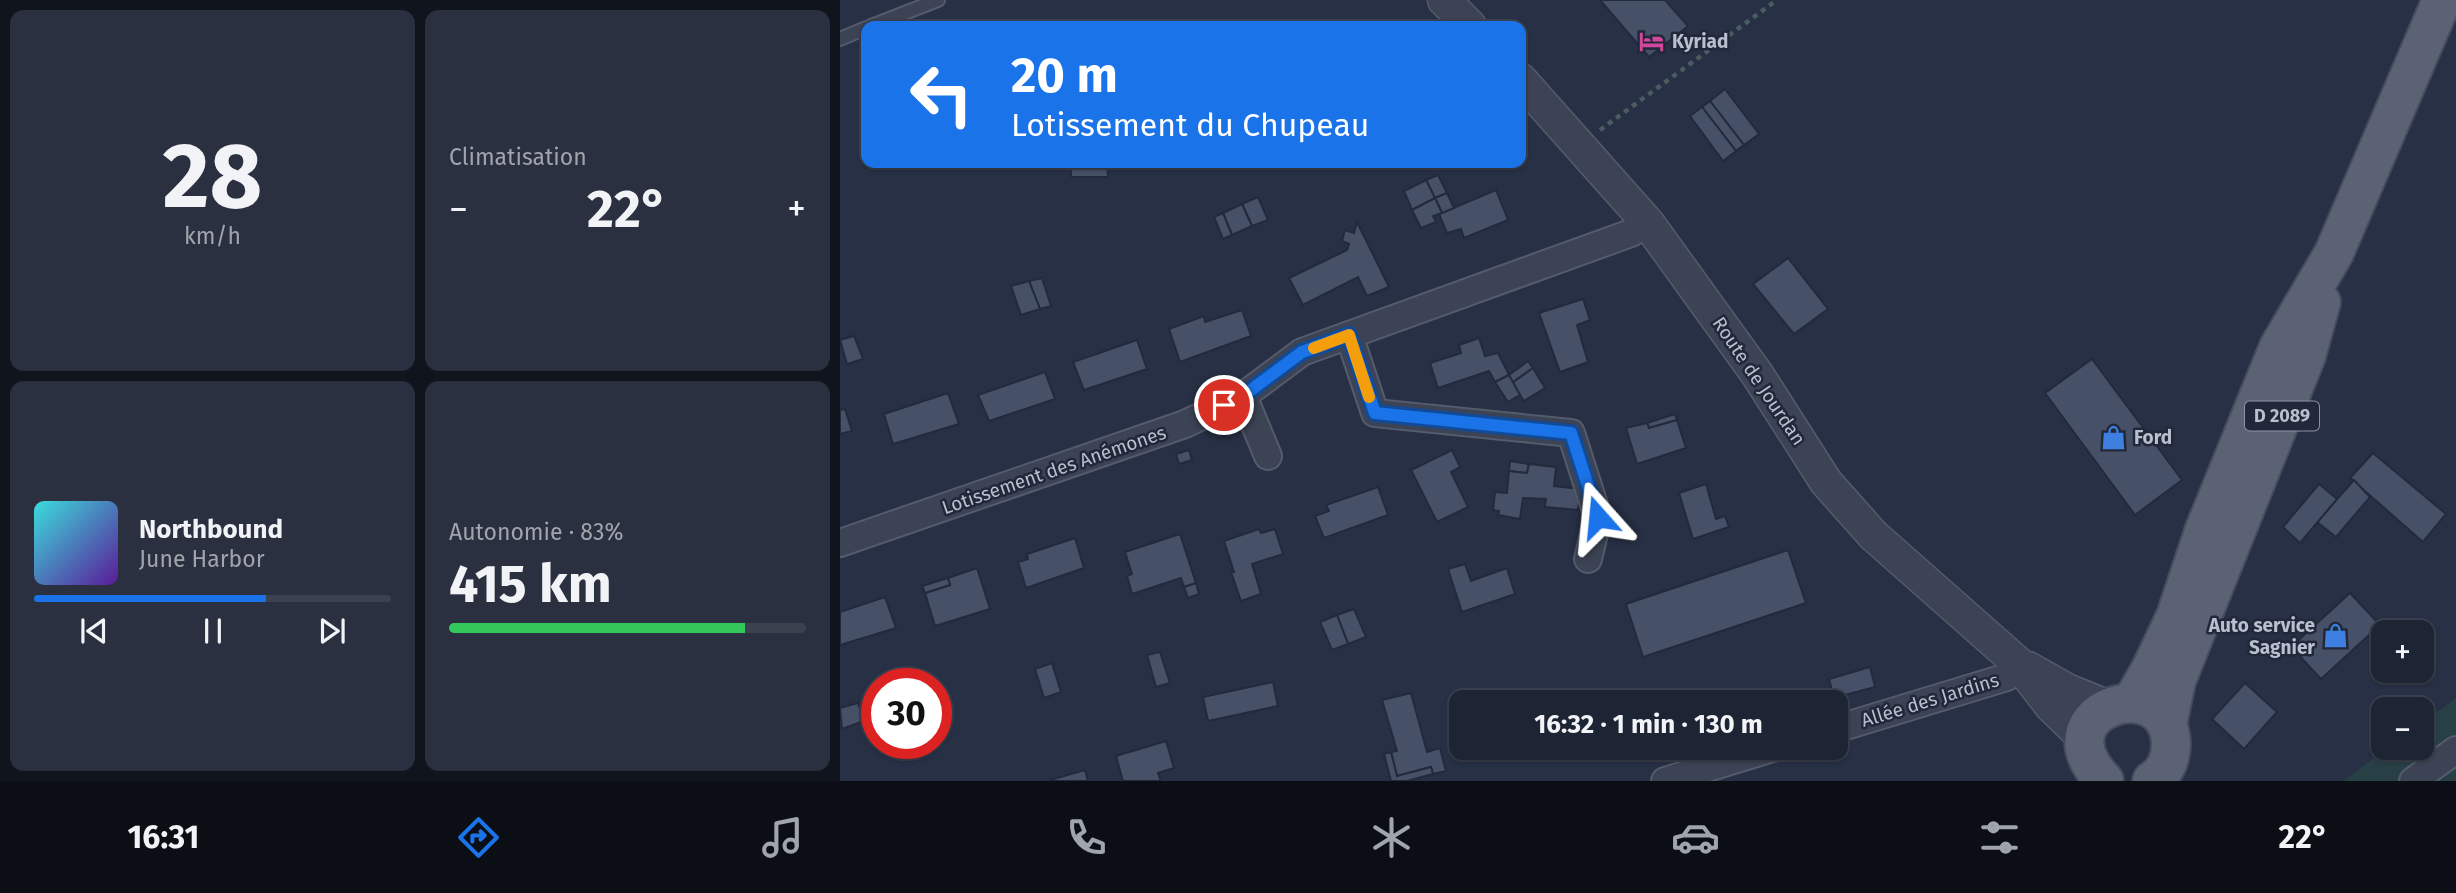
<!DOCTYPE html>
<html lang="fr">
<meta charset="utf-8">
<style>
body{margin:0;font-family:"Fira Sans",sans-serif;background:#2a3040;color:#f1f3f6;height:100vh;display:flex;flex-direction:column;font-size:26px;white-space:nowrap}
*{box-sizing:border-box;margin:0}
p{font-size:23px;color:#a0a4ac}
.icon{flex:none;width:38px;height:38px;fill:none;stroke:currentColor;stroke-width:2;stroke-linecap:round;stroke-linejoin:round}
.map{position:relative;flex:1;overflow:hidden}
.details{display:flex;flex-direction:column;gap:10px;padding:10px;background:#10141d;width:840px}
.details>*{flex:none}
.banner{position:absolute;left:21px;top:21px;width:665px;height:147px;border-radius:14px;box-shadow:0 2px 5px #0004,0 0 0 2px #3b414f;background:#1a73e8;color:#fff;overflow:hidden}
.controls{position:absolute;left:1531px;top:620px;display:grid;gap:14px}
.controls a{display:grid;place-items:center;width:63px;height:63px;border-radius:14px;background:#1d2434;box-shadow:0 2px 5px #0004,0 0 0 2px #3b414f;font-size:35px}
.speed{position:absolute;left:21px;top:668px;display:flex;gap:14px;font-size:35px;font-weight:700;text-align:center}
.speed>*{display:grid;place-content:center;width:91px;height:91px;border-radius:50%;background:#1d2434;box-shadow:0 2px 5px #0004,0 0 0 2px #3b414f;line-height:1}
.speed .limit{border:10px solid #d22;background:#fff;color:#111}
.pin{position:absolute;display:grid;place-items:center;width:60px;height:60px;color:#fff;margin:-30px;border:4px solid #fff;border-radius:50%;box-shadow:0 2px 7px #0007}
.me{position:absolute;width:77px;margin:-38px;rotate:342deg;stroke-linejoin:round;filter:drop-shadow(0 0 5px #0008)}
.turn{display:flex;align-items:center;gap:24px;height:147px;padding:0 35px;font-size:32px}
.turn .icon{width:91px;height:91px;stroke-width:2.5}
.turn b{display:block;font-size:49px;line-height:60px}
.big{font-size:52px;font-weight:700;line-height:1.1}
.details .widget{flex:1;display:flex;flex-direction:column;justify-content:center;gap:10px;min-width:0;padding:0 24px;border-radius:14px;background:#2a3040}
.details .dial{align-items:center;gap:0}
.dial b{font-size:91px;line-height:1}
.song{display:flex;align-items:center;gap:21px}
.cover{width:84px;height:84px;border-radius:10px;background:linear-gradient(135deg,hsl(180 70% 55%),hsl(270 70% 35%))}
.played{height:7px;border-radius:4px;background:linear-gradient(90deg,#1a73e8 65%,#3b414f 65%)}
.keys{display:flex;justify-content:space-around;direction:ltr}
.heat{display:flex;justify-content:space-between;align-items:center;font-size:38px;direction:ltr}
.charge{height:10px;border-radius:5px;background:linear-gradient(90deg,#34c759 83%,#3b414f 0)}
.details .tiles{flex:1;display:grid;gap:10px;grid-template-columns:repeat(2,1fr)}
.trip{position:absolute;left:609px;top:690px;width:399px;height:70px;border-radius:14px;background:#1d2434;box-shadow:0 2px 5px #0004,0 0 0 2px #3b414f;font-weight:700;line-height:70px;text-align:center}
.tab-bar{display:flex;height:112px;justify-content:space-around;align-items:center;background:#0c0e15;color:#a0a4ac}
.tab-bar .icon{width:49px;height:49px}
.tab-bar .current{color:#1a73e8}
.tab-bar b{font-size:32px;color:#f1f3f6}
main{display:flex;flex:1;min-height:0}
.map>svg:first-child{display:block}
.green{fill:#293f46}
.building{fill:#465067;stroke:#222a3c;stroke-width:2}
.lines{fill:none;stroke-linecap:round;stroke-linejoin:round}
.service-casing{stroke:#545b6c;stroke-width:16}
.minor-casing{stroke:#545b6c;stroke-width:30}
.tertiary-casing{stroke:#545b6c;stroke-width:35}
.primary-casing{stroke:#454c5e;stroke-width:42}
.path{stroke:#485c62;stroke-width:4.5;stroke-dasharray:5 5;stroke-linecap:butt}
.service{stroke:#3c4354;stroke-width:12}
.minor{stroke:#3c4354;stroke-width:26}
.tertiary{stroke:#3c4354;stroke-width:32}
.primary{stroke:#5a6274;stroke-width:38}
.route-casing{stroke:#114b97;stroke-width:18}
.route{stroke:#1a73e8;stroke-width:12}
.slow{stroke:#f59e0b;stroke-width:12}
.labels{text-anchor:middle;dominant-baseline:central;stroke-width:5;stroke-linejoin:round;paint-order:stroke}
.shield{fill:#20283a;stroke:#8b92a2;stroke-width:2}
.shield-label{font-size:18px;font-weight:bold;fill:#b9bfce}
.poi-label{font-size:19px;font-weight:bold;fill:#b9bfce;stroke:#20283a;text-anchor:start}
.street-label{font-size:19px;fill:#b9bfce;stroke:#20283a}
</style>
<main>
<section class="details">
<div class="tiles">
<div class="widget dial"><b>28</b><p>km/h</p></div>
<div class="widget"><p>Climatisation</p>
<div class="heat"><a>−</a><b class="big">22°</b><a>+</a></div>
</div>
<div class="widget">
<div class="song"><i class="cover"></i><div><b>Northbound</b><p>June Harbor</p></div></div>
<div class="played"></div>
<div class="keys"><svg class="icon" aria-label="previous" viewBox="0 0 24 24"><path d="M18 5L8 12l10 7zM5 5v14"/></svg><svg class="icon" aria-label="pause" viewBox="0 0 24 24"><path d="M8 5v14M16 5v14"/></svg><svg class="icon" aria-label="next" viewBox="0 0 24 24"><path d="M6 5l10 7-10 7zM19 5v14"/></svg></div>
</div>
<div class="widget"><p>Autonomie · 83%</p><b class="big">415 km</b><div class="charge"></div></div>
</div>
</section>
<div class="map">
<svg width="1616" height="781" viewBox="0 0 1616 781">
<rect width="100%" height="100%" fill="#273045"/>
<polygon class="green" points="1616,698 1616,781 1503,781 1549,747 1582,747 1582,723"/>
<g class="building">
<polygon points="760,0 825,0 848,26 809,57"/>
<polygon points="885,89 919,134 904,145 870,101"/>
<polygon points="870,101 904,145 896,151 862,107"/>
<polygon points="862,107 896,151 883,161 850,116"/>
<polygon points="231,163 267,164 268,177 231,177"/>
<polygon points="598,175 607,193 595,198 586,180"/>
<polygon points="586,180 595,198 572,210 564,191"/>
<polygon points="656,190 668,220 624,238 621,229 607,233 599,214"/>
<polygon points="607,193 614,208 602,213 595,198"/>
<polygon points="418,197 428,220 412,226 402,204"/>
<polygon points="595,198 602,213 593,216 596,222 581,228 572,210"/>
<polygon points="402,204 412,226 392,235 383,213"/>
<polygon points="383,213 392,235 383,239 374,217"/>
<polygon points="517,222 549,287 527,296 518,277 463,305 449,278 507,250 509,244 502,241 505,230 514,233"/>
<polygon points="948,258 988,309 954,334 913,284"/>
<polygon points="202,278 211,306 200,309 189,281"/>
<polygon points="189,281 200,309 181,315 171,286"/>
<polygon points="743,299 750,320 737,325 748,362 720,372 699,313"/>
<polygon points="402,310 411,336 340,362 329,329 364,316 365,322"/>
<polygon points="14,336 23,359 7,364 0,340"/>
<polygon points="639,338 645,356 658,353 669,375 655,382 649,371 598,388 590,363 621,353 619,345"/>
<polygon points="297,340 307,369 244,390 233,362"/>
<polygon points="1252,359 1342,480 1295,515 1205,393"/>
<polygon points="688,361 693,368 672,383 669,375"/>
<polygon points="693,368 705,388 684,401 672,383"/>
<polygon points="205,372 215,399 149,421 138,395"/>
<polygon points="669,375 680,395 668,402 655,382"/>
<polygon points="108,393 119,424 53,444 44,414"/>
<polygon points="5,409 12,431 0,434 0,410"/>
<polygon points="835,414 837,420 809,428 807,423"/>
<polygon points="837,420 846,448 797,464 786,428 807,423 809,428"/>
<polygon points="349,450 352,460 339,464 336,454"/>
<polygon points="612,450 620,467 611,472 628,507 597,522 571,470"/>
<polygon points="1533,453 1606,514 1583,542 1510,478"/>
<polygon points="670,461 689,464 687,473 669,471"/>
<polygon points="689,464 716,467 714,486 741,489 738,510 705,507 706,499 683,498 680,519 658,515 659,511 653,510 655,492 667,493 669,471 687,473"/>
<polygon points="1514,480 1530,497 1496,537 1477,522"/>
<polygon points="866,484 876,519 885,516 889,527 853,539 839,493"/>
<polygon points="1479,484 1497,499 1460,543 1443,527"/>
<polygon points="538,487 548,515 484,538 475,516 489,511 486,505"/>
<polygon points="419,529 421,533 435,529 443,554 412,564 421,594 401,601 391,572 394,572 384,541"/>
<polygon points="340,534 356,583 344,587 341,578 292,594 287,576 292,574 285,552"/>
<polygon points="235,538 244,568 186,588 178,562 188,559 187,554"/>
<polygon points="948,550 966,603 803,657 786,604"/>
<polygon points="625,564 631,581 667,568 675,594 622,612 608,569"/>
<polygon points="137,568 150,609 95,626 85,593 110,585 108,578"/>
<polygon points="108,578 110,585 85,593 82,586"/>
<polygon points="356,583 359,594 348,598 344,587"/>
<polygon points="1510,593 1540,625 1481,679 1451,647"/>
<polygon points="45,597 56,628 0,645 0,612"/>
<polygon points="514,609 526,637 508,644 497,615"/>
<polygon points="497,615 508,644 492,650 480,622"/>
<polygon points="320,652 330,683 316,687 307,655"/>
<polygon points="212,663 221,692 204,698 195,669"/>
<polygon points="1030,667 1035,687 994,698 989,679"/>
<polygon points="433,682 438,706 368,721 363,697"/>
<polygon points="1405,683 1437,712 1404,749 1372,719"/>
<polygon points="571,693 587,752 600,748 606,771 593,774 591,767 557,776 551,752 557,751 542,700"/>
<polygon points="18,703 24,721 2,729 0,708"/>
<polygon points="326,741 334,768 318,773 321,781 283,781 276,756"/>
<polygon points="551,752 557,776 591,767 593,774 567,781 551,781 544,754"/>
<polygon points="245,770 248,781 210,781 210,780"/>
</g>
<g class="lines">
<defs>
<g id="service">
<polyline points="31,26 98,0"/>
<polyline points="0,39 26,28"/>
</g>
<g id="minor">
<polyline points="509,335 535,413 731,433 758,517 748,559"/>
<polyline points="403,396 428,456"/>
<polyline points="0,543 345,424 403,396 462,352 791,233 808,223"/>
<polyline points="996,729 1167,677 1178,663"/>
<polyline points="825,781 936,747"/>
<polyline points="1573,781 1616,750"/>
</g>
<g id="tertiary">
<polyline points="604,0 630,26"/>
<polyline points="681,80 808,223 917,374 986,482 1033,535 1178,663 1211,706 1245,739"/>
<polyline points="1188,668 1227,690 1269,707"/>
</g>
<g id="primary">
<polyline points="1292,702 1311,669 1336,616 1365,529 1439,347 1494,253 1602,0"/>
<polyline points="1327,725 1336,681 1466,356 1481,302"/>
<path d="M1264,781C1195,708 1330,669 1331,744C1331,759 1325,773 1312,781"/>
</g>
</defs>
<use href="#service" class="service-casing"/>
<use href="#minor" class="minor-casing"/>
<use href="#tertiary" class="tertiary-casing"/>
<use href="#primary" class="primary-casing"/>
<g class="path">
<polyline points="760,130 937,0"/>
<polyline points="958,760 987,752"/>
</g>
<use href="#service" class="service"/>
<use href="#minor" class="minor"/>
<use href="#tertiary" class="tertiary"/>
<use href="#primary" class="primary"/>
</g>
<g class="lines">
<defs>
<polyline id="route" points="384,405 403,396 462,352 509,335 535,413 731,433 758,517"/>
</defs>
<use href="#route" class="route-casing"/>
<use href="#route" class="route"/>
<polyline class="slow" points="474,348 509,335 529,397"/>
</g>
<defs>
<symbol id="hotel-bare" viewBox="-9 -9 18 18"><path d="M-6-4.5h1.5V1H6V5H4.5V3h-9V5H-6ZM-4 0a1.8 1.8 0 1 1 3.6 0ZM.5 0V-2.5h3Q6-2.5 6 0Z" fill="#d1479c" stroke="#20283a" stroke-width="2.5" paint-order="stroke"/></symbol>
<symbol id="shop-bare" viewBox="-9 -9 18 18"><path d="M-5-2.5h2.3a2.7 3.5 0 0 1 5.4 0H5L5.5 6h-11ZM-1.5-2.5h3a1.5 2.3 0 0 0-3 0Z" fill="#3f7fe0" stroke="#20283a" stroke-width="2.5" paint-order="stroke"/></symbol>
</defs>
<g fill-rule="evenodd">
<use href="#hotel-bare" x="794" y="24" width="35" height="35"/>
<use href="#shop-bare" x="1256" y="420" width="35" height="35"/>
<use href="#shop-bare" x="1478" y="618" width="35" height="35"/>
</g>
<g class="labels">
<rect class="shield" x="1405" y="401.5" width="74" height="29" rx="5"/>
<g class="shield-label">
<text x="1442" y="416">D 2089</text>
</g>
<g class="poi-label">
<text x="832" y="41">Kyriad</text>
<text x="1294" y="437">Ford</text>
<text x="1475" y="625" text-anchor="end">Auto service<tspan x="1475" dy="22">Sagnier</tspan></text>
</g>
<g class="street-label">
<text transform="translate(919 381) rotate(56)">Route de Jourdan</text>
<text transform="translate(214 470) rotate(-19)">Lotissement des Anémones</text>
<text transform="translate(1090 700) rotate(-17)">Allée des Jardins</text>
</g>
</g>
</svg>
<div class="controls">
<a>+</a>
<a>−</a>
</div>
<div class="speed"><div class="limit">30</div></div>
<div class="pin" style="left:384px;top:405px;background:#d93025"><svg class="icon" aria-label="arrive" viewBox="0 0 24 24"><path d="M6 21V4h12l-3 4 3 4H6"/></svg></div>
<svg class="me" style="left:758px;top:517px" viewBox="-20 -20 40 40"><path d="M0-17L14 15 0 8-14 15z" fill="#1a73e8" stroke="#fff" stroke-width="4"/></svg>
<div class="trip">16:32 · 1 min · 130 m</div>
<div class="banner">
<div class="turn"><svg class="icon" aria-label="left" viewBox="0 0 24 24"><path d="M17 20v-9H6M10 6l-5 5 5 5"/></svg><div><b>20 m</b>Lotissement du Chupeau</div></div>
</div>
</div>
</main>
<nav class="tab-bar">
<b>16:31</b>
<svg class="icon current" aria-label="directions" viewBox="0 0 24 24"><path d="M12 3l9 9-9 9-9-9zM9 14v-3h6M13 9l2 2-2 2"/></svg>
<svg class="icon" aria-label="music" viewBox="0 0 24 24"><path d="M9 18V5l10-2v13"/><circle cx="6" cy="18" r="3"/><circle cx="16" cy="16" r="3"/></svg>
<svg class="icon" aria-label="phone" viewBox="0 0 24 24"><path d="M5 4h4l2 5-3 2q2 4 5 5l2-3 5 2v4C11 20 4 13 5 4z"/></svg>
<svg class="icon" aria-label="climate" viewBox="0 0 24 24"><path d="M12 3v18M4 7l16 10M4 17L20 7"/></svg>
<svg class="icon" aria-label="car" viewBox="0 0 24 24"><path d="M5 17H2v-5l4-1 3-4h7l3 4 3 1v5h-3M9 17h6M6 11h13"/><circle cx="7" cy="17" r="2"/><circle cx="17" cy="17" r="2"/></svg>
<svg class="icon" aria-label="filters" viewBox="0 0 24 24"><path d="M4 7h16M4 17h16"/><circle cx="9" cy="7" r="2"/><circle cx="15" cy="17" r="2"/></svg>
<b>22°</b>
</nav>
